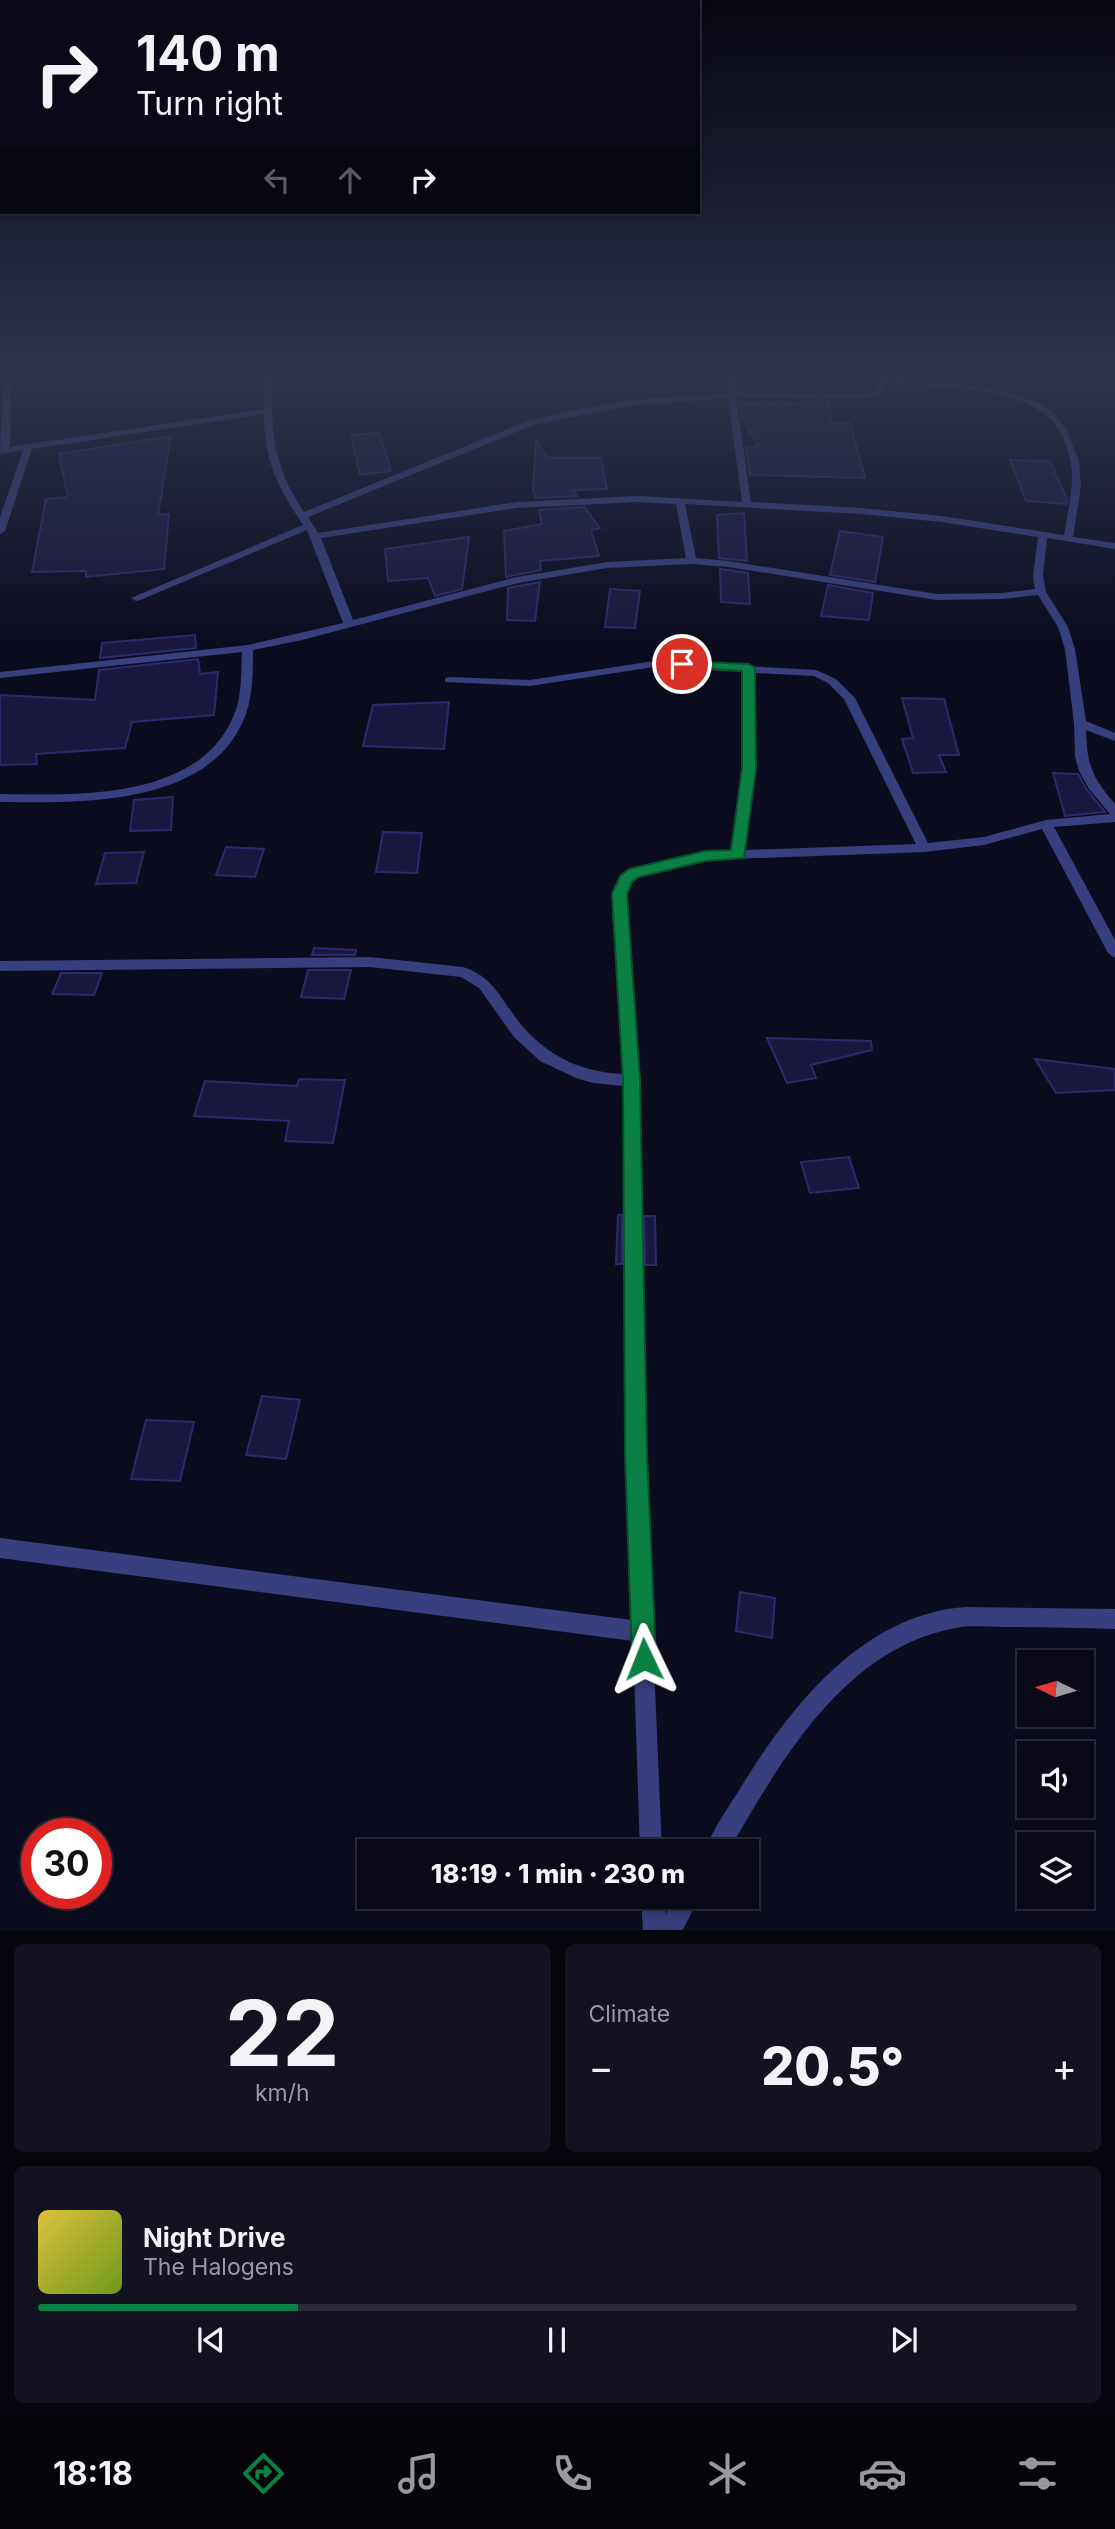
<!DOCTYPE html>
<meta charset="utf-8">
<style>
body{margin:0;font-family:Inter,sans-serif;background:#121220;color:#f1f3f6;height:100vh;display:flex;flex-direction:column;font-size:26px;white-space:nowrap}
*{box-sizing:border-box;margin:0}
p{font-size:23px;color:#999aa1}
.icon{flex:none;width:38px;height:38px;fill:none;stroke:currentColor;stroke-width:2;stroke-linecap:round;stroke-linejoin:round}
.map{position:relative;height:1930px;overflow:hidden}
.drawer{display:flex;flex-direction:column;gap:14px;padding:14px;background:#05050d;flex:1}
.drawer>*{flex:none}
.banner{position:absolute;left:0px;top:0px;width:700px;height:214px;box-shadow:0 4px 10px #0003,0 0 0 2px #292a36;background:#090917;color:#f1f3f6;overflow:hidden}
.needle{width:46px;rotate:275deg}
.tools{position:absolute;left:1017px;top:1650px;display:grid;gap:14px}
.tools a{display:grid;place-items:center;width:77px;height:77px;border-radius:0px;background:#090917;box-shadow:0 4px 10px #0003,0 0 0 2px #292a36;font-size:35px}
.speed{position:absolute;left:21px;top:1818px;display:flex;gap:14px;font-size:35px;font-weight:700;text-align:center}
.speed>*{display:grid;place-content:center;width:91px;height:91px;border-radius:50%;background:#090917;box-shadow:0 4px 10px #0003,0 0 0 2px #292a36;line-height:1}
.speed .limit{border:10px solid #d22;background:#fff;color:#111}
.pin{position:absolute;display:grid;place-items:center;width:60px;height:60px;color:#fff;margin:-30px;border:4px solid #fff;border-radius:50%;box-shadow:0 2px 7px #0007}
.me{position:absolute;width:77px;margin:-38px;rotate:358deg;stroke-linejoin:round;filter:drop-shadow(0 0 5px #0008)}
.turn{display:flex;align-items:center;gap:24px;height:147px;padding:0 21px;font-size:32px}
.turn .icon{width:91px;height:91px;stroke-width:2.5}
.turn b{display:block;font-size:49px;line-height:60px}
.lanes{display:flex;align-items:center;height:66px;padding:0 21px;background:#0003;justify-content:center;gap:35px;direction:ltr}
.lanes .off{opacity:.35}
.big{font-size:52px;font-weight:800;line-height:1.1}
.drawer .card{flex:1;display:flex;flex-direction:column;justify-content:center;gap:10px;min-width:0;padding:0 24px;border-radius:10px;background:#121220}
.drawer .dial{align-items:center;gap:0}
.dial b{font-size:91px;line-height:1}
.song{display:flex;align-items:center;gap:21px}
.cover{width:84px;height:84px;border-radius:10px;background:linear-gradient(135deg,hsl(50 70% 55%),hsl(80 70% 35%))}
.played{height:7px;border-radius:4px;background:linear-gradient(90deg,#0b8043 25%,#292a36 25%)}
.keys{display:flex;justify-content:space-around;direction:ltr}
.heat{display:flex;justify-content:space-between;align-items:center;font-size:38px;direction:ltr}
.drawer .tiles{flex:1;display:grid;gap:14px;grid-template-columns:1fr 1fr}
.card:last-child{grid-column:span 2}
.trip{position:absolute;left:357px;top:1839px;width:402px;height:70px;border-radius:0px;background:#090917;box-shadow:0 4px 10px #0003,0 0 0 2px #292a36;font-weight:800;line-height:70px;text-align:center}
.tabs{display:flex;height:112px;justify-content:space-around;align-items:center;background:#040409;color:#999aa1}
.tabs .icon{width:49px;height:49px}
.tabs .current{color:#0b8043}
.tabs b{font-size:32px;color:#f1f3f6}
.map>svg:first-child{display:block}
.building{fill:#1a1840;stroke:#2d2a6c;stroke-width:2}
.lines{fill:none;stroke-linecap:round;stroke-linejoin:round}
.minor{fill:#373f7e;fill-rule:evenodd}
.route{fill:#0b8043;stroke:#07532c;stroke-width:2}
</style>
<div class="map">
<svg width="1115" height="1931" viewBox="0 0 1115 1931">
<rect width="100%" height="100%" fill="#0c0c1f"/>
<g class="building">
<polygon points="803,375 828,375 829,392 802,391"/>
<polygon points="802,400 829,400 831,423 850,423 865,478 750,475 746,447 759,446 741,415 739,403 802,404"/>
<polygon points="379,433 391,471 360,475 351,435"/>
<polygon points="171,436 158,515 169,514 164,569 86,577 86,571 32,572 46,499 68,497 59,454"/>
<polygon points="536,440 548,458 601,458 607,489 572,490 577,496 536,498 533,491"/>
<polygon points="1010,460 1050,461 1067,499 1067,504 1026,501"/>
<polygon points="584,507 600,528 591,530 599,556 540,561 541,570 506,577 504,531 542,524 539,510"/>
<polygon points="744,513 747,561 719,558 717,515"/>
<polygon points="840,531 883,537 875,582 830,575"/>
<polygon points="469,537 462,589 435,596 428,578 388,581 385,549"/>
<polygon points="720,569 748,573 750,604 721,602"/>
<polygon points="540,582 535,621 507,620 508,588"/>
<polygon points="828,585 873,593 869,620 821,616"/>
<polygon points="610,589 640,591 635,628 605,627"/>
<polygon points="195,635 196,648 100,658 102,643"/>
<polygon points="198,659 200,674 218,672 214,715 132,722 125,748 36,754 37,764 0,765 0,695 95,700 99,670"/>
<polygon points="902,698 944,699 959,755 939,755 946,772 913,773 902,739 913,738"/>
<polygon points="449,702 444,749 363,746 373,705"/>
<polygon points="1053,773 1078,774 1087,790 1105,812 1065,816"/>
<polygon points="173,797 171,830 130,831 134,800"/>
<polygon points="383,832 422,833 417,873 376,872"/>
<polygon points="226,847 264,849 255,877 216,875"/>
<polygon points="144,852 136,883 96,884 105,853"/>
<polygon points="314,948 356,950 355,955 312,955"/>
<polygon points="308,970 351,970 344,999 301,997"/>
<polygon points="61,973 102,973 94,995 52,994"/>
<polygon points="767,1038 871,1041 872,1050 811,1065 816,1078 787,1083"/>
<polygon points="1035,1059 1115,1069 1115,1090 1056,1093"/>
<polygon points="299,1079 345,1080 333,1143 285,1141 289,1121 194,1116 205,1081 297,1086"/>
<polygon points="849,1157 859,1188 810,1193 801,1162"/>
<polygon points="618,1215 622,1215 622,1264 616,1264"/>
<polygon points="644,1216 655,1216 656,1265 645,1265"/>
<polygon points="262,1396 300,1400 286,1459 246,1455"/>
<polygon points="146,1420 194,1422 180,1481 131,1479"/>
<polygon points="740,1592 775,1598 772,1638 736,1631"/>
</g>
<g class="lines">
<g class="minor">
<path d="M264,375H272C272,433 271,461 304,512L527,421L579,409L630,400L727,393L725,375H733L736,392L854,395C867,394 875,394 880,381L857,377L856,375L985,388L1035,401L1051,410L1067,430L1079,462L1081,486L1073,537L1115,543V549L1047,538L1043,576L1046,592L1068,627L1075,649L1086,721L1115,733V741L1086,730C1087,765 1092,777 1115,804V822L1054,827L1115,940V958L1108,953L1042,829L984,845L924,852L705,860L638,876L628,889L626,909L639,1080L645,1453L662,1852H640L633,1641L0,1558V1538L632,1620L627,1453L623,1086L593,1083L576,1078L540,1061L514,1037L479,988L461,977L370,967L0,971V961L370,957L463,967C489,975 498,993 513,1014C540,1052 576,1072 623,1074L612,909L615,889L629,870L705,852L733,851V833L743,769V672L654,667L530,686L445,682V678L449,677L530,680L654,661L816,670L836,679L855,698L928,843L984,837L1046,820L1110,814L1089,789L1079,771L1075,756L1074,723L1065,649L1058,627L1038,595L1002,599L937,600L728,567L692,564L607,568L518,583L302,640L253,650C253,671 253,694 246,714C212,807 81,803 0,802V794C76,795 199,801 234,715C242,696 241,673 242,652L0,678V672L248,645L343,623L307,530L140,600L136,601L131,598L303,525C278,487 264,461 264,414L32,449L5,531L0,534V517L23,450L0,454L3,387L7,385L11,387L10,447L264,409ZM888,382C934,387 1007,385 1045,414C1061,426 1070,452 1072,471C1073,493 1067,514 1064,535L942,516L861,508L751,502L736,397L871,398L884,392ZM728,398L742,502L637,496L517,502L318,533L308,517L533,425L630,406ZM637,502L676,504L686,558L607,562L517,577L353,620L321,538L517,508ZM685,504L861,514L942,522L1038,537L1033,576L1035,589L1002,593L937,594L728,561L696,558ZM755,673L814,676L828,683L844,699L916,844L745,850V833L755,769Z"/>
<polygon points="1110,375 1115,375 1115,377 1111,377"/>
<path d="M966,1607L1115,1609V1629C1078,1628 1041,1627 1003,1627C988,1627 971,1625 956,1628C844,1648 780,1762 728,1852H704C713,1829 728,1808 741,1787C791,1706 863,1614 966,1607Z"/>
<polygon points="641,1897 665,1897 666,1914 675,1897 700,1897 682,1931 643,1931"/>
</g>
</g>
<linearGradient id="sky" x2="0" y2="1"><stop stop-color="#070711"/><stop offset="0.58" stop-color="#2e344d"/><stop offset="1" stop-color="#2e344d" stop-opacity="0"/></linearGradient>
<rect width="1115" height="645" fill="url(#sky)"/>
<polygon class="route" points="682,661 749,664 755,668 756,769 744,858 705,861 639,877 632,882 627,894 640,1080 647,1453 656,1659 652,1668 644,1671 635,1668 632,1659 625,1453 623,1080 612,894 620,876 629,869 705,851 731,850 742,769 742,671 678,667 676,664"/>
</svg>
<div class="tools">
<a><svg class="needle" viewBox="-14 -14 28 28"><path d="M0-13l5 13h-10z" fill="#e53935"/><path d="M0 13l5-13h-10z" fill="#999aa1"/></svg></a>
<a><svg class="icon" aria-label="sound" viewBox="0 0 24 24"><path d="M4 9h4l5-4v14l-5-4H4zM17 9q2 3 0 6"/></svg></a>
<a><svg class="icon" aria-label="layers" viewBox="0 0 24 24"><path d="M12 4l9 5-9 5-9-5zM3 14l9 5 9-5"/></svg></a>
</div>
<div class="speed"><div class="limit">30</div></div>
<div class="pin" style="left:682px;top:664px;background:#d93025"><svg class="icon" aria-label="arrive" viewBox="0 0 24 24"><path d="M6 21V4h12l-3 4 3 4H6"/></svg></div>
<svg class="me" style="left:644px;top:1659px" viewBox="-20 -20 40 40"><path d="M0-17L14 15 0 8-14 15z" fill="#0b8043" stroke="#fff" stroke-width="4"/></svg>
<div class="trip">18:19 · 1 min · 230 m</div>
<div class="banner">
<div class="turn"><svg class="icon" aria-label="right" viewBox="0 0 24 24"><path d="M7 20v-9h11M14 6l5 5-5 5"/></svg><div><b>140 m</b>Turn right</div></div>
<div class="lanes"><svg class="icon off" aria-label="left" viewBox="0 0 24 24"><path d="M17 20v-9H6M10 6l-5 5 5 5"/></svg><svg class="icon off" aria-label="ahead" viewBox="0 0 24 24"><path d="M12 20V5M6 11l6-6 6 6"/></svg><svg class="icon" aria-label="right" viewBox="0 0 24 24"><path d="M7 20v-9h11M14 6l5 5-5 5"/></svg></div>
</div>
</div>
<section class="drawer">
<div class="tiles">
<div class="card dial"><b>22</b><p>km/h</p></div>
<div class="card"><p>Climate</p>
<div class="heat"><a>−</a><b class="big">20.5°</b><a>+</a></div>
</div>
<div class="card">
<div class="song"><i class="cover"></i><div><b>Night Drive</b><p>The Halogens</p></div></div>
<div class="played"></div>
<div class="keys"><svg class="icon" aria-label="previous" viewBox="0 0 24 24"><path d="M18 5L8 12l10 7zM5 5v14"/></svg><svg class="icon" aria-label="pause" viewBox="0 0 24 24"><path d="M8 5v14M16 5v14"/></svg><svg class="icon" aria-label="next" viewBox="0 0 24 24"><path d="M6 5l10 7-10 7zM19 5v14"/></svg></div>
</div>
</div>
</section>
<nav class="tabs">
<b>18:18</b>
<svg class="icon current" aria-label="directions" viewBox="0 0 24 24"><path d="M12 3l9 9-9 9-9-9zM9 14v-3h6M13 9l2 2-2 2"/></svg>
<svg class="icon" aria-label="music" viewBox="0 0 24 24"><path d="M9 18V5l10-2v13"/><circle cx="6" cy="18" r="3"/><circle cx="16" cy="16" r="3"/></svg>
<svg class="icon" aria-label="phone" viewBox="0 0 24 24"><path d="M5 4h4l2 5-3 2q2 4 5 5l2-3 5 2v4C11 20 4 13 5 4z"/></svg>
<svg class="icon" aria-label="climate" viewBox="0 0 24 24"><path d="M12 3v18M4 7l16 10M4 17L20 7"/></svg>
<svg class="icon" aria-label="car" viewBox="0 0 24 24"><path d="M5 17H2v-5l4-1 3-4h7l3 4 3 1v5h-3M9 17h6M6 11h13"/><circle cx="7" cy="17" r="2"/><circle cx="17" cy="17" r="2"/></svg>
<svg class="icon" aria-label="filters" viewBox="0 0 24 24"><path d="M4 7h16M4 17h16"/><circle cx="9" cy="7" r="2"/><circle cx="15" cy="17" r="2"/></svg>
</nav>
